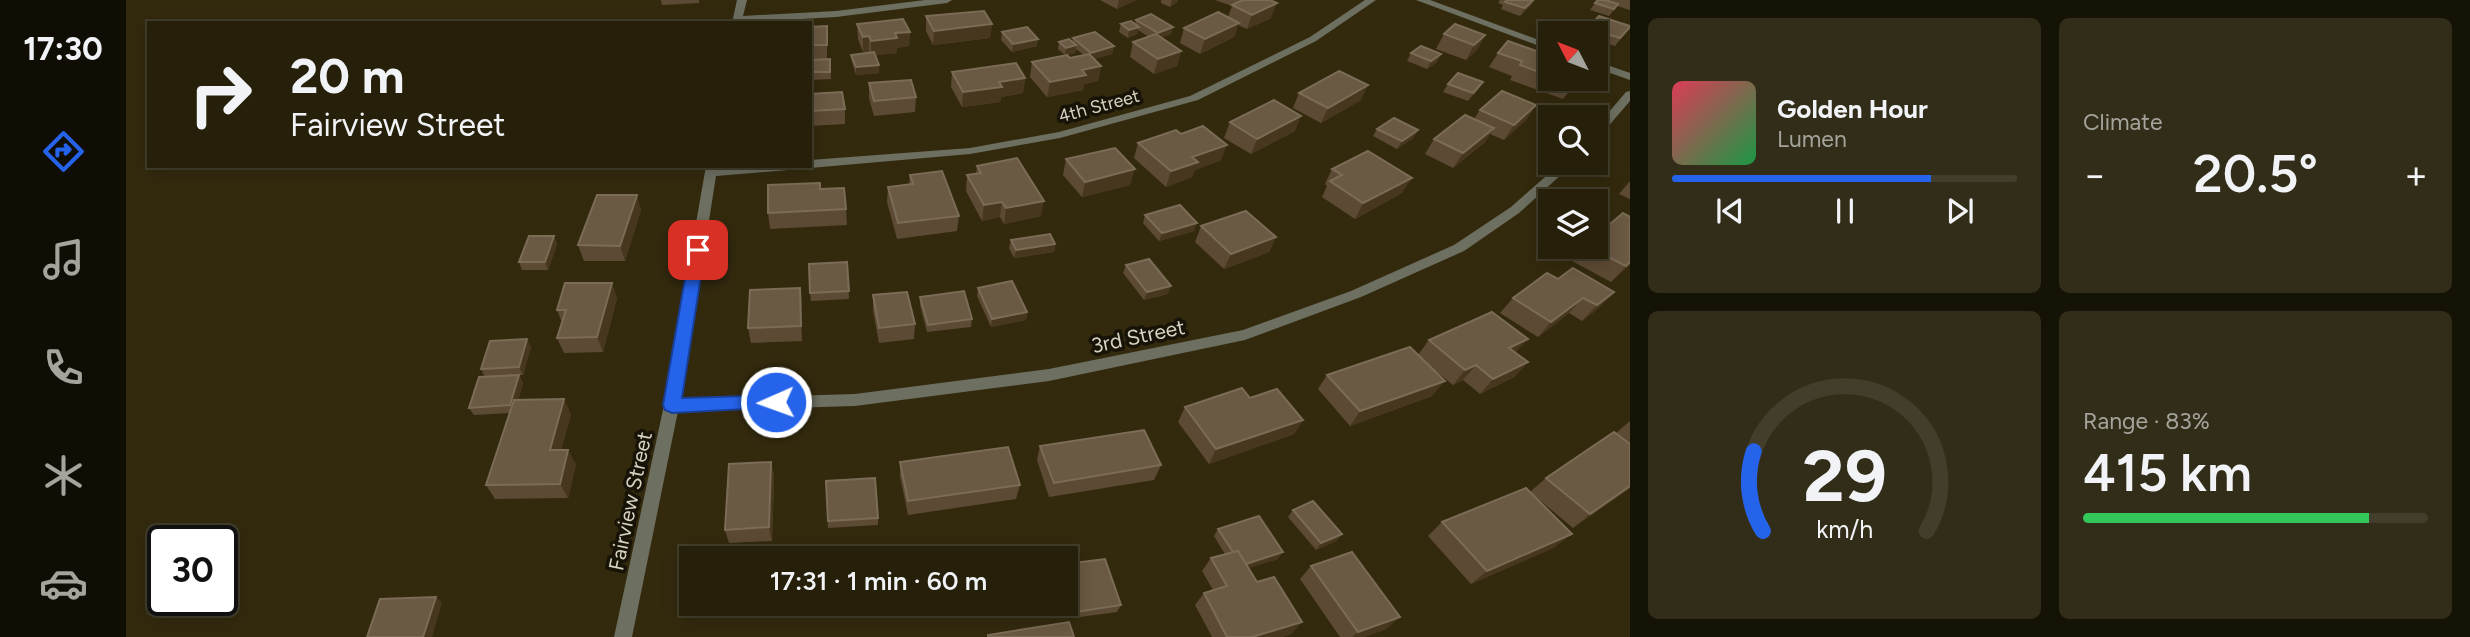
<!DOCTYPE html>
<meta charset="utf-8">
<style>
body{margin:0;font-family:Figtree,sans-serif;background:#322d18;color:#f1f3f6;height:100vh;display:flex;flex-direction:column;font-size:26px;white-space:nowrap}
*{box-sizing:border-box;margin:0}
p{font-size:23px;color:#a4a39c}
.icon{flex:none;width:38px;height:38px;fill:none;stroke:currentColor;stroke-width:2;stroke-linecap:round;stroke-linejoin:round}
.map{position:relative;flex:1;overflow:hidden}
.side{display:flex;flex-direction:column;gap:18px;padding:18px;background:#151206;width:840px}
.side>*{flex:none}
.guide{position:absolute;left:21px;top:21px;width:665px;height:147px;border-radius:0px;box-shadow:0 4px 18px #0003,0 0 0 2px #423e2b;background:#26200a;color:#f1f3f6;overflow:hidden}
.needle{width:46px;rotate:312deg}
.tools{position:absolute;left:1412px;top:21px;display:grid;gap:14px}
.tools a{display:grid;place-items:center;width:70px;height:70px;border-radius:0px;background:#26200a;box-shadow:0 4px 18px #0003,0 0 0 2px #423e2b;font-size:35px}
.speed{position:absolute;left:21px;top:525px;display:flex;gap:14px;font-size:35px;font-weight:700;text-align:center}
.speed>*{display:grid;place-content:center;width:91px;height:91px;border-radius:50%;background:#26200a;box-shadow:0 4px 18px #0003,0 0 0 2px #423e2b;line-height:1}
.speed .limit{border:4px solid #111;border-radius:10px;background:#fff;color:#111}
.pin{position:absolute;display:grid;place-items:center;width:60px;height:60px;color:#fff;margin:-30px;border-radius:14px;box-shadow:0 4px 10px #0006}
.me{position:absolute;width:77px;margin:-38px;rotate:268deg;stroke-linejoin:round;filter:drop-shadow(0 0 5px #0008)}
.turn{display:flex;align-items:center;gap:24px;height:147px;padding:0 28px;font-size:32px}
.turn .icon{width:91px;height:91px;stroke-width:2.5}
.turn b{display:block;font-size:49px;line-height:60px}
.big{font-size:52px;font-weight:600;line-height:1.1}
.side .tile{flex:1;display:flex;flex-direction:column;justify-content:center;gap:10px;min-width:0;padding:0 24px;border-radius:10px;background:#322d18}
.side .dial{align-items:center;gap:0}
.dial svg{height:182px;overflow:visible;fill:none;stroke:#423e2b;stroke-width:7;stroke-linecap:round;text-anchor:middle}
.dial text{fill:#f1f3f6;stroke:none}
.song{display:flex;align-items:center;gap:21px}
.cover{width:84px;height:84px;border-radius:10px;background:linear-gradient(135deg,hsl(350 70% 55%),hsl(140 70% 35%))}
.played{height:7px;border-radius:4px;background:linear-gradient(90deg,#2563eb 75%,#423e2b 75%)}
.keys{display:flex;justify-content:space-around;direction:ltr}
.heat{display:flex;justify-content:space-between;align-items:center;font-size:38px;direction:ltr}
.charge{height:10px;border-radius:5px;background:linear-gradient(90deg,#34c759 83%,#423e2b 0)}
.side .tiles{flex:1;display:grid;gap:18px;grid-template-columns:repeat(2,1fr)}
.trip{position:absolute;left:553px;top:546px;width:399px;height:70px;border-radius:0px;background:#26200a;box-shadow:0 4px 18px #0003,0 0 0 2px #423e2b;font-weight:600;line-height:70px;text-align:center}
main{display:flex;flex:1;min-height:0}
.tab-bar{display:flex;flex-direction:column;width:126px;justify-content:space-around;align-items:center;background:#0f0d04;color:#a4a39c}
.tab-bar .icon{width:49px;height:49px}
.tab-bar .current{color:#2563eb}
.tab-bar b{font-size:32px;color:#f1f3f6}
.map>svg:first-child{display:block}
.lines{fill:none;stroke-linecap:round;stroke-linejoin:round}
.street{fill:#6d6f61;fill-rule:evenodd}
.wall{fill:#5d4a34;fill-rule:evenodd}
.shaded-wall{fill:#47371e}
.building{fill:#6a5943;stroke:#7b6c57;stroke-width:2}
.route{fill:#2563eb;stroke:#184099;stroke-width:2}
.labels{text-anchor:middle;dominant-baseline:central;stroke-width:7;stroke-linejoin:round;paint-order:stroke}
.far-street-label{font-size:18px;fill:#d7d2c2;stroke:#171307}
.street-label{font-size:21px;fill:#d7d2c2;stroke:#171307}
</style>
<main>
<nav class="tab-bar">
<b>17:30</b>
<svg class="icon current" aria-label="directions" viewBox="0 0 24 24"><path d="M12 3l9 9-9 9-9-9zM9 14v-3h6M13 9l2 2-2 2"/></svg>
<svg class="icon" aria-label="music" viewBox="0 0 24 24"><path d="M9 18V5l10-2v13"/><circle cx="6" cy="18" r="3"/><circle cx="16" cy="16" r="3"/></svg>
<svg class="icon" aria-label="phone" viewBox="0 0 24 24"><path d="M5 4h4l2 5-3 2q2 4 5 5l2-3 5 2v4C11 20 4 13 5 4z"/></svg>
<svg class="icon" aria-label="climate" viewBox="0 0 24 24"><path d="M12 3v18M4 7l16 10M4 17L20 7"/></svg>
<svg class="icon" aria-label="car" viewBox="0 0 24 24"><path d="M5 17H2v-5l4-1 3-4h7l3 4 3 1v5h-3M9 17h6M6 11h13"/><circle cx="7" cy="17" r="2"/><circle cx="17" cy="17" r="2"/></svg>
</nav>
<div class="map">
<svg width="1504" height="637" viewBox="0 0 1504 637">
<rect width="100%" height="100%" fill="#332a0e"/>
<g class="lines">
<g class="street">
<polygon points="611,0 621,0 617,16 710,11 799,0 826,0 821,3 710,17 606,23"/>
<polygon points="1239,0 1250,0 1190,41 1072,100 934,138 844,154 684,168 680,166 684,166 684,160 844,148 933,132 1064,96 1184,37"/>
<polygon points="1290,0 1304,0 1424,44 1424,50"/>
<polygon points="1470,61 1504,73 1504,80 1470,68"/>
<polygon points="1504,91 1504,101 1474,136 1470,137 1470,127 1500,92"/>
<polygon points="1435,163 1448,163 1393,213 1338,251 1235,297 1119,340 923,381 729,406 552,411 506,637 488,637 538,405 580,166 592,166 591,169 668,166 662,170 590,176 555,399 729,394 923,369 1117,330 1225,291 1328,245 1385,207"/>
</g>
</g>
<g class="wall">
<polygon points="535,0 573,0 573,3 536,5"/>
<polygon points="974,0 1010,0 991,9"/>
<polygon points="1035,0 1052,0 1051,2 1044,7 1035,3"/>
<polygon points="1089,0 1144,0 1145,18 1121,29 1112,25 1108,37 1074,54 1054,43 1058,28 1102,17 1106,6"/>
<polygon points="1374,0 1409,0 1406,4 1394,16 1375,9 1377,5 1372,3"/>
<polygon points="1471,0 1504,0 1504,10 1491,6 1483,16 1464,10"/>
<polygon points="800,16 866,24 864,38 807,45 800,31"/>
<polygon points="1010,20 1045,34 1035,38 1055,51 1051,66 1028,74 1004,57 1007,42 1023,37 1012,30 1011,34 1002,38 993,32 995,24 1009,24"/>
<polygon points="731,24 784,32 783,46 771,48 771,53 749,55 753,73 730,75 726,62 725,55 743,53 743,51 737,52 732,39"/>
<polygon points="701,26 701,59 704,59 705,79 684,80 684,27"/>
<polygon points="1504,27 1489,46 1470,40 1470,33 1458,33 1462,28"/>
<polygon points="876,32 911,46 886,52 875,40"/>
<polygon points="1318,34 1359,35 1351,50 1340,60 1310,49"/>
<path d="M947,38L988,46L986,54L968,59L975,66L972,81L958,84L957,90L921,97L904,77L906,62L939,55L932,49L933,42H946ZM950,49L958,55L944,58L941,55L949,53Z"/>
<polygon points="1285,53 1311,62 1301,69 1281,61"/>
<polygon points="1372,53 1411,54 1424,59 1424,79 1453,79 1437,99 1384,80 1386,76 1363,67"/>
<polygon points="826,72 899,78 897,93 875,97 874,102 836,107 825,87"/>
<polygon points="743,83 790,97 789,112 748,116 743,98"/>
<polygon points="1322,84 1352,90 1342,101 1317,92"/>
<polygon points="1173,93 1235,100 1195,123 1167,108"/>
<polygon points="684,94 719,109 719,124 684,126"/>
<polygon points="1410,105 1400,120 1378,140 1364,134 1358,143 1327,168 1299,154 1308,139 1348,119 1354,110"/>
<polygon points="1104,122 1169,131 1125,154 1098,138"/>
<polygon points="1251,129 1292,130 1287,138 1271,149 1247,136"/>
<polygon points="1055,134 1095,160 1069,170 1066,177 1040,187 1008,158 1012,143"/>
<polygon points="940,159 1004,185 956,197 937,175"/>
<polygon points="851,166 915,216 878,224 874,217 856,221 840,191 841,175 850,174"/>
<polygon points="1206,169 1276,193 1229,219 1196,197 1201,186 1199,184"/>
<polygon points="784,175 833,216 831,231 771,239 761,202 762,187 783,184"/>
<polygon points="1504,181 1504,199 1493,194"/>
<polygon points="694,189 720,209 721,225 644,229 642,213"/>
<polygon points="515,210 499,261 458,261 452,245"/>
<polygon points="1019,215 1068,231 1033,241 1017,223"/>
<polygon points="1504,217 1504,264 1485,282 1446,261 1458,247 1470,247"/>
<polygon points="1075,226 1150,237 1143,252 1098,269 1069,242"/>
<polygon points="428,236 431,244 422,270 396,270 393,262"/>
<polygon points="885,240 929,244 928,252 888,258 883,248"/>
<polygon points="721,262 723,299 685,301 684,293"/>
<polygon points="1000,265 1042,294 1018,300 997,273"/>
<polygon points="1421,273 1474,307 1456,321 1443,313 1412,337 1374,313 1387,298"/>
<polygon points="674,288 676,303 676,341 625,343 622,328"/>
<polygon points="852,288 901,312 900,320 865,327 851,296"/>
<polygon points="747,295 789,324 788,339 753,343 747,311"/>
<polygon points="794,297 846,319 845,327 801,332 794,305"/>
<polygon points="491,298 477,352 438,353 431,338 436,323 431,310"/>
<polygon points="1303,340 1390,353 1402,362 1388,377 1354,394 1337,380 1327,385 1296,360 1306,396 1224,426 1192,389 1201,375 1292,355"/>
<polygon points="405,347 397,375 393,375 397,383 392,400 445,414 435,450 450,464 442,498 369,499 360,485 384,413 348,415 343,408 359,377 355,369"/>
<polygon points="1124,398 1177,420 1168,434 1083,464 1052,422 1059,407"/>
<polygon points="1504,421 1504,488 1447,528 1404,492 1420,478 1490,433"/>
<polygon points="914,446 1035,465 1028,480 923,497 911,460"/>
<polygon points="645,462 648,476 646,541 603,543 599,530"/>
<polygon points="774,462 894,485 890,499 782,515 774,476"/>
<polygon points="700,481 752,518 752,525 702,528"/>
<polygon points="1167,510 1216,534 1210,541 1190,550 1162,517"/>
<polygon points="1316,522 1429,547 1345,584 1302,536"/>
<polygon points="1092,529 1152,559 1122,568 1131,582 1176,622 1165,634 1156,637 1086,637 1069,605 1078,593 1087,590 1076,571 1085,558 1099,554 1088,536"/>
<polygon points="940,564 995,605 991,612 947,618 940,594"/>
<polygon points="1185,566 1260,629 1238,637 1214,637 1174,579"/>
</g>
<g class="shaded-wall">
<polygon points="993,0 1010,0 991,9"/>
<polygon points="1046,0 1052,0 1051,2 1044,7"/>
<polygon points="1407,0 1409,0 1406,4 1394,16 1399,8"/>
<polygon points="1151,3 1145,18 1121,29 1126,15"/>
<polygon points="1113,23 1108,37 1074,54 1079,39"/>
<polygon points="866,24 864,38 807,45 808,31"/>
<polygon points="1013,27 1011,34 1002,38 1003,30"/>
<polygon points="1047,27 1045,34 1030,40 1032,33"/>
<polygon points="784,32 783,46 771,48 771,53 745,56 745,41 769,33"/>
<polygon points="1359,35 1351,50 1340,60 1348,45"/>
<polygon points="743,36 743,51 737,52 737,37"/>
<polygon points="912,39 911,46 886,52 887,44"/>
<polygon points="950,45 949,53 939,55 940,48"/>
<polygon points="988,46 986,54 964,60 965,53"/>
<polygon points="1055,51 1051,66 1028,74 1032,59"/>
<polygon points="1315,54 1311,62 1301,69 1305,61"/>
<polygon points="753,65 753,73 730,75 730,67"/>
<polygon points="975,66 972,81 958,84 957,90 921,97 924,82 956,70"/>
<polygon points="899,78 897,93 875,97 874,102 836,107 837,92 873,82"/>
<polygon points="1357,82 1352,90 1342,101 1347,93"/>
<polygon points="1242,85 1235,100 1195,123 1202,108"/>
<polygon points="1410,105 1400,120 1378,140 1388,125"/>
<polygon points="1175,116 1169,131 1125,154 1131,139"/>
<polygon points="1368,128 1358,143 1327,168 1337,153"/>
<polygon points="1292,130 1287,138 1271,149 1276,141"/>
<polygon points="1101,145 1095,160 1069,170 1066,177 1040,187 1045,171 1066,157"/>
<polygon points="1009,169 1004,185 956,197 959,182"/>
<polygon points="1286,178 1276,193 1229,219 1237,203"/>
<polygon points="511,195 515,210 499,261 494,246"/>
<polygon points="918,201 915,216 878,224 880,208"/>
<polygon points="876,202 874,217 856,221 858,205"/>
<polygon points="1071,223 1068,231 1033,241 1036,233"/>
<polygon points="428,236 431,244 422,270 419,262"/>
<polygon points="1150,237 1143,252 1098,269 1105,254"/>
<polygon points="929,244 928,252 888,258 890,250"/>
<polygon points="1504,262 1504,264 1485,282"/>
<polygon points="486,283 491,298 477,352 471,337"/>
<polygon points="1045,286 1042,294 1018,300 1021,292"/>
<polygon points="674,288 676,303 676,341 675,326"/>
<polygon points="1488,292 1474,307 1456,321 1471,305"/>
<polygon points="1457,298 1443,313 1412,337 1425,322"/>
<polygon points="901,312 900,320 865,327 866,319"/>
<polygon points="401,339 405,347 397,375 393,367"/>
<polygon points="1402,339 1388,354 1383,348"/>
<polygon points="1402,362 1388,377 1354,394 1367,379"/>
<polygon points="1350,365 1337,380 1327,385 1339,370"/>
<polygon points="393,375 397,383 389,413 384,405"/>
<polygon points="1319,381 1306,396 1224,426 1234,411"/>
<polygon points="438,399 445,414 431,464 424,450"/>
<polygon points="1177,420 1168,434 1083,464 1090,449"/>
<polygon points="442,450 450,464 442,498 434,484"/>
<polygon points="645,462 648,476 646,541 643,527"/>
<polygon points="1504,486 1504,488 1447,528 1464,514"/>
<polygon points="1216,534 1210,541 1190,550 1195,543"/>
<polygon points="1446,534 1429,547 1345,584 1361,571"/>
<polygon points="1157,552 1152,559 1110,572 1115,565"/>
<polygon points="310,597 316,603 306,637 297,637"/>
<polygon points="1274,617 1260,629 1238,637 1226,637 1232,632"/>
<polygon points="1176,622 1165,634 1156,637 1126,637"/>
</g>
<g class="building">
<polygon points="1117,0 1144,0 1151,3 1126,15 1106,5"/>
<polygon points="1381,0 1407,0 1399,8 1379,2"/>
<polygon points="1472,0 1479,0 1492,4 1488,9 1469,3"/>
<polygon points="858,11 866,24 808,31 800,16"/>
<polygon points="1092,12 1113,23 1079,39 1058,28"/>
<polygon points="1025,14 1047,27 1032,33 1010,20"/>
<polygon points="1473,16 1504,26 1504,27 1494,38 1462,28"/>
<polygon points="777,19 784,32 769,33 771,38 745,41 743,36 737,37 731,24"/>
<rect x="485" y="21" width="21" height="2"/>
<polygon points="683,21 683,23 658,23 658,22"/>
<polygon points="1005,21 1013,27 1003,30 995,24"/>
<polygon points="1329,24 1359,35 1348,45 1318,34"/>
<polygon points="701,26 701,45 684,45 684,27"/>
<polygon points="901,27 912,39 887,44 876,32"/>
<polygon points="969,32 988,46 965,53 947,38"/>
<polygon points="1030,34 1055,51 1032,59 1007,42"/>
<polygon points="943,39 950,45 940,48 933,42"/>
<polygon points="1382,41 1413,52 1411,54 1424,59 1424,76 1394,65 1396,61 1372,53"/>
<polygon points="1295,46 1315,54 1305,61 1285,53"/>
<polygon points="748,52 753,65 730,67 725,55"/>
<polygon points="963,54 975,66 956,70 960,75 924,82 906,62 941,55 944,58"/>
<polygon points="704,59 704,72 684,72 684,60"/>
<polygon points="890,63 899,78 873,82 876,87 837,92 826,72"/>
<polygon points="1213,71 1242,85 1202,108 1173,93"/>
<polygon points="1332,73 1357,82 1347,93 1322,84"/>
<polygon points="1434,79 1452,79 1448,84"/>
<polygon points="785,80 790,97 748,101 743,83"/>
<polygon points="1376,91 1410,105 1388,125 1354,110"/>
<polygon points="716,92 719,109 684,111 684,94"/>
<polygon points="1148,100 1175,116 1131,139 1104,122"/>
<polygon points="1339,115 1368,128 1337,153 1308,139"/>
<polygon points="1268,118 1292,130 1276,141 1251,129"/>
<polygon points="1077,126 1101,145 1066,157 1072,162 1045,171 1012,143 1050,130 1055,134"/>
<polygon points="989,148 1009,169 959,182 940,159"/>
<polygon points="1242,151 1286,178 1237,203 1204,181 1216,175 1206,169"/>
<polygon points="891,158 918,201 880,208 876,202 858,205 841,175 855,173 851,166"/>
<polygon points="816,171 833,216 772,223 762,187 787,184 784,175"/>
<polygon points="694,183 694,189 718,188 720,209 642,213 642,185"/>
<polygon points="471,195 511,195 494,246 452,245"/>
<polygon points="1054,205 1071,223 1036,233 1019,215"/>
<polygon points="1120,211 1150,237 1105,254 1075,226"/>
<polygon points="1497,213 1504,217 1504,262 1500,266 1462,247 1470,247 1470,236"/>
<polygon points="924,234 929,244 890,250 885,240"/>
<polygon points="403,236 428,236 419,262 393,262"/>
<polygon points="1023,259 1045,286 1021,292 1000,265"/>
<polygon points="721,262 723,291 684,293 683,264"/>
<polygon points="1447,268 1488,292 1471,305 1457,298 1425,322 1387,298 1421,273 1432,279"/>
<polygon points="886,281 901,312 866,319 852,288"/>
<polygon points="439,283 486,283 471,337 431,338 440,310 431,310"/>
<polygon points="674,288 675,326 622,328 624,290"/>
<polygon points="838,291 846,319 802,325 794,297"/>
<polygon points="781,292 789,324 753,328 747,295"/>
<polygon points="1366,312 1402,339 1383,348 1402,362 1367,379 1350,365 1339,370 1303,340"/>
<polygon points="401,339 393,367 355,369 364,341"/>
<polygon points="1284,347 1319,381 1234,411 1201,375"/>
<polygon points="393,375 384,405 343,408 353,377"/>
<polygon points="1116,388 1124,398 1151,389 1177,420 1090,449 1059,407"/>
<polygon points="438,399 424,450 442,450 434,484 360,485 388,400"/>
<polygon points="1018,430 1035,465 928,483 914,446"/>
<polygon points="1488,432 1504,444 1504,486 1464,514 1420,478"/>
<polygon points="882,447 894,485 782,501 774,462"/>
<polygon points="645,462 643,527 599,530 603,464"/>
<polygon points="749,478 752,518 702,521 700,481"/>
<polygon points="1400,488 1446,534 1361,571 1316,522"/>
<polygon points="1187,501 1216,534 1195,543 1167,510"/>
<polygon points="1133,516 1157,552 1120,564 1112,551 1107,552 1092,529"/>
<polygon points="1112,551 1131,582 1148,577 1176,622 1126,637 1101,637 1078,593 1101,586 1085,558"/>
<polygon points="1226,552 1274,617 1232,632 1185,566"/>
<polygon points="979,559 995,605 950,612 940,579 940,564"/>
<polygon points="310,597 297,637 241,637 254,599"/>
<polygon points="943,622 948,637 862,637 862,635"/>
</g>
<polygon class="route" points="572,245 579,250 556,398 650,395 657,397 659,402 657,407 546,413 539,410 537,405 564,250"/>
<g class="labels">
<g class="far-street-label">
<text transform="translate(973 106) rotate(-15)">4th Street</text>
</g>
<g class="street-label">
<text transform="translate(1012 336) rotate(-12)">3rd Street</text>
<text transform="translate(504 501) rotate(-78)">Fairview Street</text>
</g>
</g>
</svg>
<div class="tools">
<a><svg class="needle" viewBox="-14 -14 28 28"><path d="M0-13l5 13h-10z" fill="#e53935"/><path d="M0 13l5-13h-10z" fill="#a4a39c"/></svg></a>
<a><svg class="icon" aria-label="search" viewBox="0 0 24 24"><circle cx="10" cy="10" r="6"/><path d="M15 15l6 6"/></svg></a>
<a><svg class="icon" aria-label="layers" viewBox="0 0 24 24"><path d="M12 4l9 5-9 5-9-5zM3 14l9 5 9-5"/></svg></a>
</div>
<div class="speed"><div class="limit">30</div></div>
<div class="pin" style="left:572px;top:250px;background:#d93025"><svg class="icon" aria-label="arrive" viewBox="0 0 24 24"><path d="M6 21V4h12l-3 4 3 4H6"/></svg></div>
<svg class="me" style="left:650px;top:402px" viewBox="-20 -20 40 40"><circle r="17" fill="#2563eb" stroke="#fff" stroke-width="3"/><path d="M0-11L8 9 0 5-8 9z" fill="#fff"/></svg>
<div class="trip">17:31 · 1 min · 60 m</div>
<div class="guide">
<div class="turn"><svg class="icon" aria-label="right" viewBox="0 0 24 24"><path d="M7 20v-9h11M14 6l5 5-5 5"/></svg><div><b>20 m</b>Fairview Street</div></div>
</div>
</div>
<section class="side">
<div class="tiles">
<div class="tile">
<div class="song"><i class="cover"></i><div><b>Golden Hour</b><p>Lumen</p></div></div>
<div class="played"></div>
<div class="keys"><svg class="icon" aria-label="previous" viewBox="0 0 24 24"><path d="M18 5L8 12l10 7zM5 5v14"/></svg><svg class="icon" aria-label="pause" viewBox="0 0 24 24"><path d="M8 5v14M16 5v14"/></svg><svg class="icon" aria-label="next" viewBox="0 0 24 24"><path d="M6 5l10 7-10 7zM19 5v14"/></svg></div>
</div>
<div class="tile"><p>Climate</p>
<div class="heat"><a>−</a><b class="big">20.5°</b><a>+</a></div>
</div>
<div class="tile dial"><svg viewBox="0 0 100 80">
<path d="M14 69A42 42 0 1 1 86 69"/>
<path d="M14 69A42 42 0 0 1 10 34" stroke="#2563eb"/>
<text x="50" y="56" font-size="32" font-weight="700">29</text>
<text x="50" y="72" font-size="11">km/h</text>
</svg></div>
<div class="tile"><p>Range · 83%</p><b class="big">415 km</b><div class="charge"></div></div>
</div>
</section>
</main>
